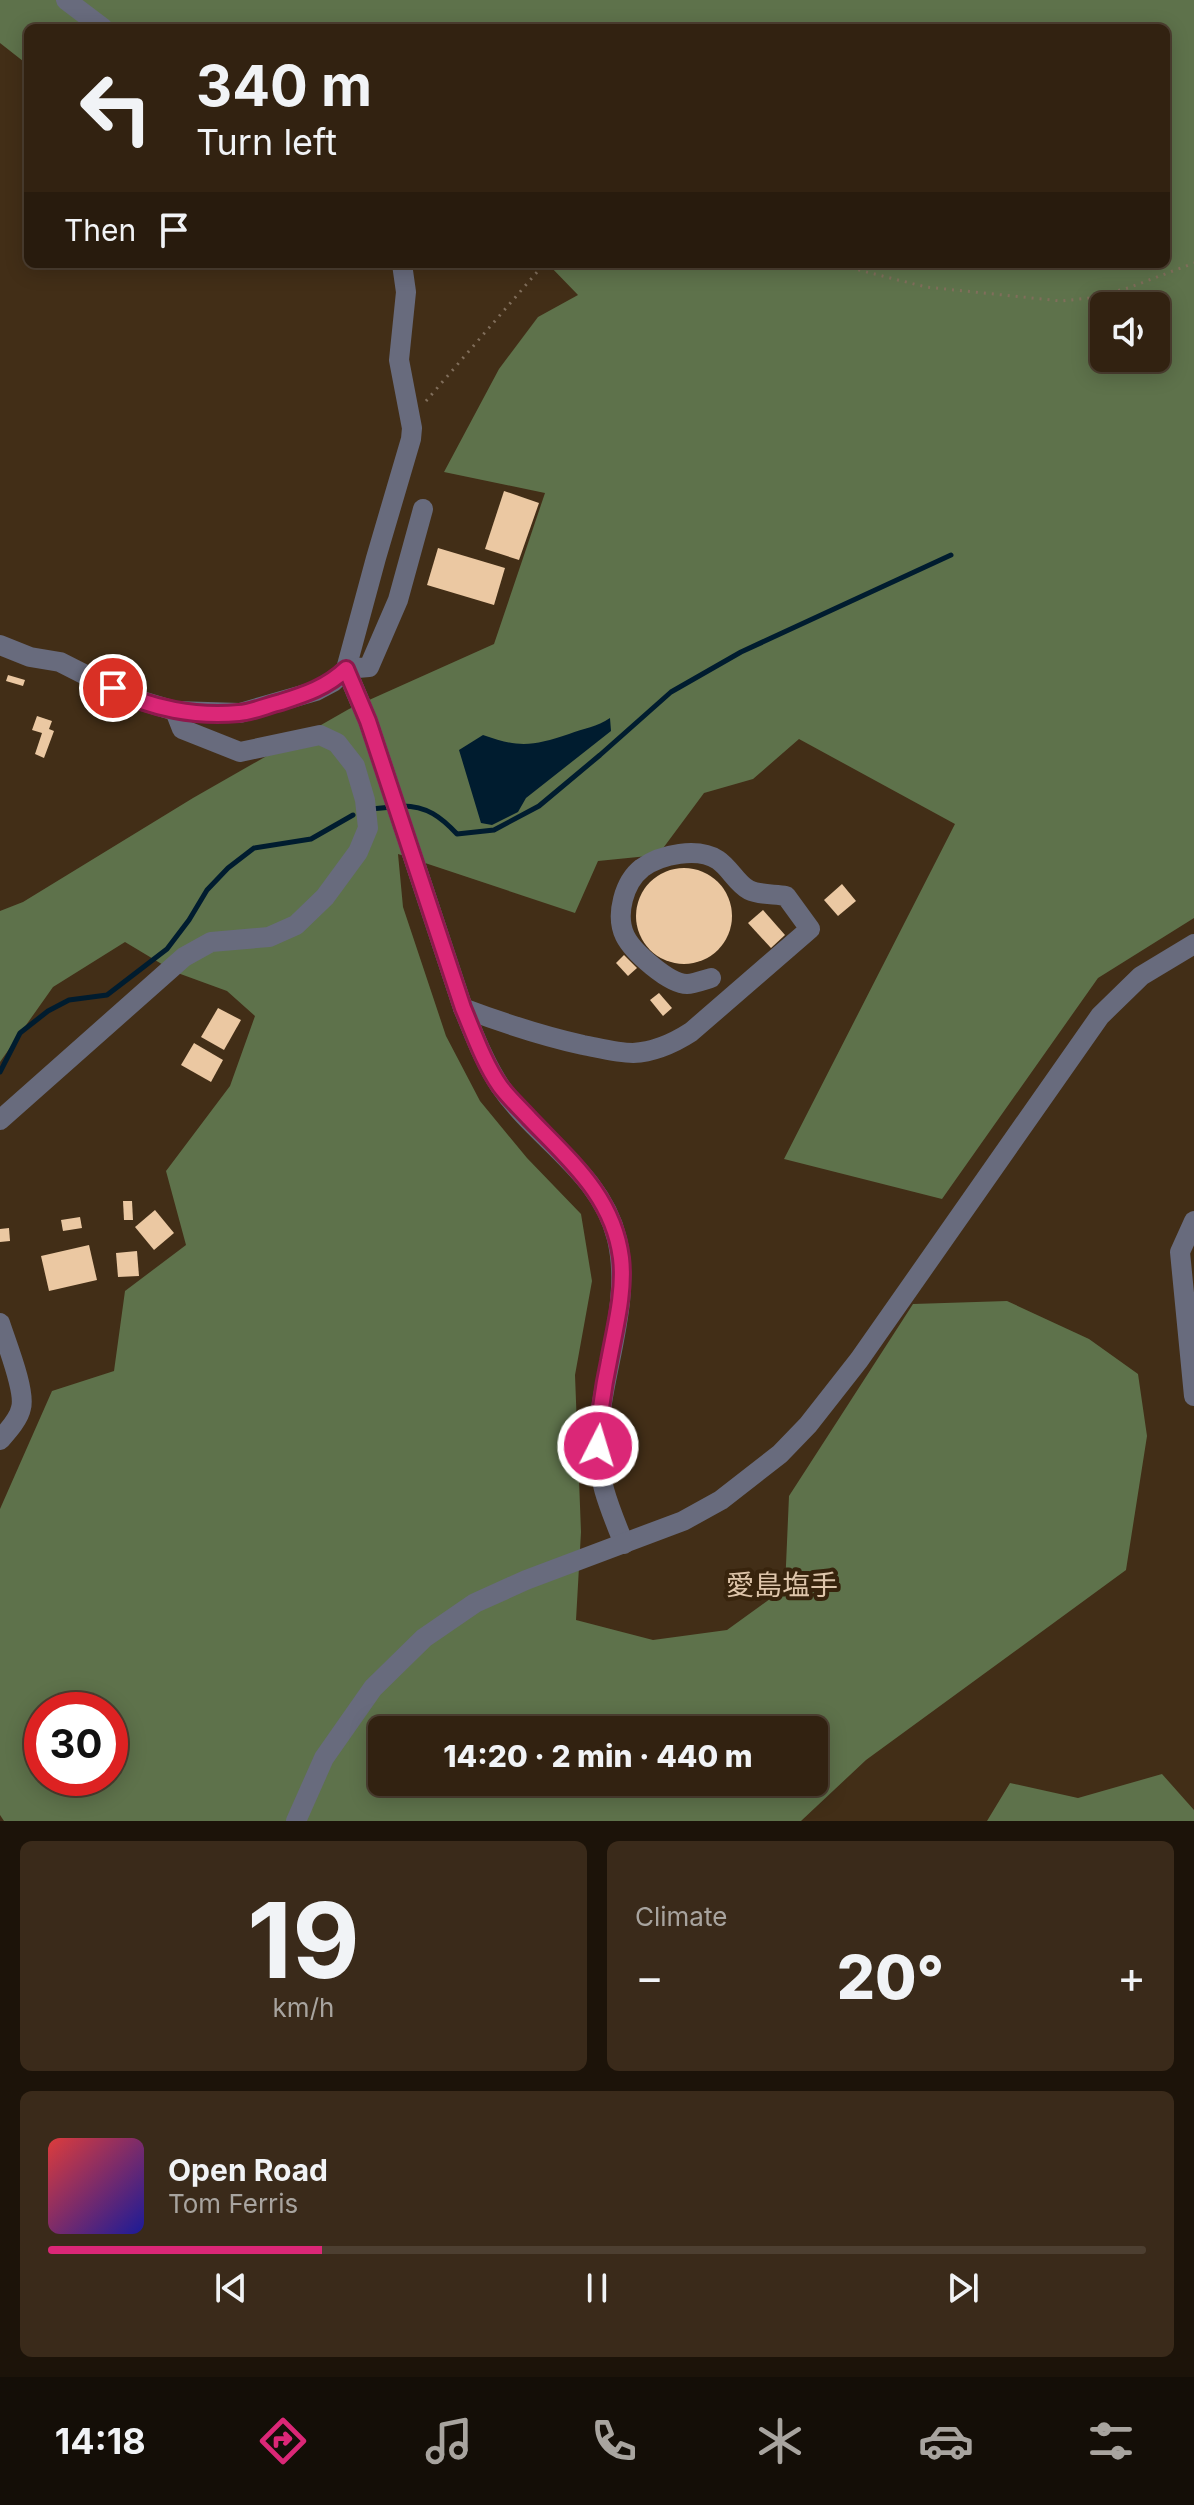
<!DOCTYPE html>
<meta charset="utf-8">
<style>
body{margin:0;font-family:Inter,"Noto Sans JP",sans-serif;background:#3a2a1a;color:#f1f3f6;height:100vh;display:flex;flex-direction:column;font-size:30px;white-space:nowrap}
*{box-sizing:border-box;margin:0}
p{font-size:26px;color:#a8a49f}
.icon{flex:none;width:44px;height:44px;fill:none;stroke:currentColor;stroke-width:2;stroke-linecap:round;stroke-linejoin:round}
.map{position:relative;height:1821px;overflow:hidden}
.sheet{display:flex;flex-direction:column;gap:20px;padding:20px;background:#1c1309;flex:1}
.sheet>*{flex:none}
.guide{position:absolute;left:24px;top:24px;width:1146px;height:244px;border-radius:12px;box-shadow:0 4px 20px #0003,0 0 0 2px #4d3f31;background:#322211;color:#f1f3f6;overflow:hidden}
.tools{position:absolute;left:1090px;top:292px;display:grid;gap:16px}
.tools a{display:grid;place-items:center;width:80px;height:80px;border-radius:12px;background:#322211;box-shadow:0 4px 20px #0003,0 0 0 2px #4d3f31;font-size:40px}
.speed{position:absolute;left:24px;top:1692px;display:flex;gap:16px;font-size:40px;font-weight:700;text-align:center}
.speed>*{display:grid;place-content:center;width:104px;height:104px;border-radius:50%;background:#322211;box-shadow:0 4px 20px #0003,0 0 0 2px #4d3f31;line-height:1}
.speed .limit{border:12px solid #d22;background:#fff;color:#111}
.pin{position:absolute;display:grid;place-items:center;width:68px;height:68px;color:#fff;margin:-34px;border:4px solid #fff;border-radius:50%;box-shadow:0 2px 8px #0007}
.me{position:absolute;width:88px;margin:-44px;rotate:5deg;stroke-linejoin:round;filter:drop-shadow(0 0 6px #0008)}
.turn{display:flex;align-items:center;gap:28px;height:168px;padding:0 40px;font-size:36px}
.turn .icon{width:104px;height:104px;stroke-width:2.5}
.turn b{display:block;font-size:56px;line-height:68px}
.then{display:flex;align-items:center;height:76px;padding:0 40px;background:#0003;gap:16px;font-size:30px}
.big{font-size:60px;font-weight:800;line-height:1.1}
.sheet .tile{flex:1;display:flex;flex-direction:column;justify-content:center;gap:12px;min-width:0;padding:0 28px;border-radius:12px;background:#3a2a1a}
.sheet .dial{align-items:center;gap:0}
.dial b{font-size:104px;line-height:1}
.song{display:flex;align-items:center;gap:24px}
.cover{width:96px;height:96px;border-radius:12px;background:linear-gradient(135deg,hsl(0 70% 55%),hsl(240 70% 35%))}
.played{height:8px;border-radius:4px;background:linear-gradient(90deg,#db2777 25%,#4d3f31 25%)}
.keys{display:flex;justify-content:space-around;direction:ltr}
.heat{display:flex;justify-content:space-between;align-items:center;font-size:44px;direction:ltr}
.sheet .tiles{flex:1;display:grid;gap:20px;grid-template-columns:1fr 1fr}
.tile:last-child{grid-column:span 2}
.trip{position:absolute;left:368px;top:1716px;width:460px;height:80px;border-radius:12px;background:#322211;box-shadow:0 4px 20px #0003,0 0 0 2px #4d3f31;font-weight:800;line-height:80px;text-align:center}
.dock{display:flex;height:128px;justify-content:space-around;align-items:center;background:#140e07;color:#a8a49f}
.dock .icon{width:56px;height:56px}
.dock .current{color:#db2777}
.dock b{font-size:36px;color:#f1f3f6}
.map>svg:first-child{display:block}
.forest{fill:#5e724b;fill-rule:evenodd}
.water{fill:#001c2f}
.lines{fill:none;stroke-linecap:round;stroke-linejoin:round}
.stream{stroke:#001c2f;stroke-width:5}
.building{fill:#ebc8a2}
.path{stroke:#806e5b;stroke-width:3;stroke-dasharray:2 6;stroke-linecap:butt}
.minor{stroke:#686b7d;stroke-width:20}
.route-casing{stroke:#8e194d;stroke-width:20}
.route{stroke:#db2777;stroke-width:14}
.labels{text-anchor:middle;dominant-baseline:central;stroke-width:8;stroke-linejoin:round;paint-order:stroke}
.quarter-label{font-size:28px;fill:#dec5aa;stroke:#38240d}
</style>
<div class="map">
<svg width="1194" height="1821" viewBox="0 0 1194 1821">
<rect width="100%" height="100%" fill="#422e17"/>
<g class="forest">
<path d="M0,0H1194V918L1098,978L942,1199L784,1159L955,824L799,739L753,779L704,793L658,855L598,861L575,913L398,854L403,907L446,1036L480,1101L527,1158L581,1214L592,1281L575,1375L581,1532L576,1620L653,1640L727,1630L785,1588L789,1496L913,1304L1007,1301L1089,1339L1138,1374L1147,1436L1126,1570L866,1760L801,1821H4L0,1815V1509L52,1391L114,1371L125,1291L186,1245L166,1171L230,1086L255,1016L227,991L175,972L125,942L53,987L0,1062V911L23,902L193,798L349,709L494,644L545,493L444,472L499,369L538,317L578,295L548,264H1166V28H28V65L0,43ZM1104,306H1156V358H1104ZM42,1710H110V1778H42ZM382,1730H814V1782H382Z"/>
<polygon points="1162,1774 1194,1810 1194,1821 987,1821 1010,1783 1078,1798"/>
</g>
<path class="water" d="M610,718L611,731L526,798L518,812L492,825L481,823L459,750L483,735C519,748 533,746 569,734C584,728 597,727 610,718Z"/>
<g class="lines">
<g class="stream">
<path d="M402,806C427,806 441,817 457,834L494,830L539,806L600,755L671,692L741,652L951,555"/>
<polyline points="371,809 392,807"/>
<polyline points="0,1072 20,1033 48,1011 69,1000 107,995 167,949 189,920 207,890 228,868 254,848 311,839 353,815"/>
</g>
</g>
<g class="building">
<polygon points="504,491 539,503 519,560 485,549"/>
<polygon points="438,548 505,568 494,605 427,585"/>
<polygon points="8,675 25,680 23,686 6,681"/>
<polygon points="37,716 52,721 49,729 54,731 44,758 35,754 42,733 32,730"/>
<circle cx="684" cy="916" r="48"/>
<polygon points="842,884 856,901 838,916 824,900"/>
<polygon points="763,910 785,935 771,948 748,923"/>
<polygon points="624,955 637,968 628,976 616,963"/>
<polygon points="659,993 672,1008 663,1016 650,1000"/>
<polygon points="218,1008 241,1020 224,1050 201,1037"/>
<polygon points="194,1043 223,1060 211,1082 181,1065"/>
<polygon points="123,1201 132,1201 133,1220 124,1220"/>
<polygon points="155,1210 174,1233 154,1250 135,1227"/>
<polygon points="80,1217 82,1228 63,1231 61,1220"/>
<polygon points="9,1228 10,1241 0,1242 0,1229"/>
<polygon points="89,1245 97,1280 49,1291 41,1256"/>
<polygon points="137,1251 139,1276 118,1277 116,1253"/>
</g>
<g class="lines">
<g class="path">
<polyline points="835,264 926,287 1061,301 1089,298 1128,288 1194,263"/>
<polyline points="426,401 544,264"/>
</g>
<g class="minor">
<polyline points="66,0 103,28"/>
<polyline points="0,645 30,657 60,662 129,697 175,711 240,713 316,691 333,682 346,669 376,558 411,439 412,428 399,360 406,292 402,264"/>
<path d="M346,669L368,721L463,1008C474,1034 484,1062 500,1086C537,1140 601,1172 617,1239C633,1306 599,1377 598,1444C597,1480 611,1511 624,1544"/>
<polyline points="346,669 369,667 398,600 423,509"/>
<path d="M463,1008C503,1023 542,1036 583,1045C599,1048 617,1053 633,1053C654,1052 674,1043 691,1032L810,929L786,896C775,894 759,895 749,890C737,884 730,868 718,860C698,847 661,854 642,868C624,882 615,915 625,936C633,952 669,984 687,984C694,984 704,980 711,978"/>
<polyline points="0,1120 184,957 211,942 269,937 296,925 325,897 358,852 368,828 365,800 355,766 337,743 320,735 240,752 182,729 175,711"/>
<polyline points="1194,1221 1180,1252 1194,1396"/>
<path d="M0,1323C6,1342 26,1391 21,1408C19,1419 7,1432 0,1440"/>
<polyline points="296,1821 324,1758 373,1688 424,1638 475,1603 526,1580 683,1521 721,1500 780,1454 808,1425 859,1360 1100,1016 1141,976 1194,944"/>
</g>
</g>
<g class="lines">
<defs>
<path id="route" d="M113,688C150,709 197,717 239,713C253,712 268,705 281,702C306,694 327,687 346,669L368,721L463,1008C474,1034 484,1063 500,1086C508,1097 519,1107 529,1118C569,1160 613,1196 621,1258C625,1291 615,1328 609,1361C603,1389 599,1417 598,1446"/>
</defs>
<use href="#route" class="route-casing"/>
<use href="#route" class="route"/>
</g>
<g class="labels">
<g class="quarter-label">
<text x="782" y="1585">愛島塩手</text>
</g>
</g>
</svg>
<div class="tools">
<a><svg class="icon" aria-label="sound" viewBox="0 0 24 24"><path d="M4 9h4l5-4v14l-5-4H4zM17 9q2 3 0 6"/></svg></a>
</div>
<div class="speed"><div class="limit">30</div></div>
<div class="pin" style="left:113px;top:688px;background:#d93025"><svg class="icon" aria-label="arrive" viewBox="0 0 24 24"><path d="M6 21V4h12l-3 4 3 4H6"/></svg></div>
<svg class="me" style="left:598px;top:1446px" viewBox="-20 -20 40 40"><circle r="17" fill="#db2777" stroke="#fff" stroke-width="3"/><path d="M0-11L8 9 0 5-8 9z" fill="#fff"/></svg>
<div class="trip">14:20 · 2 min · 440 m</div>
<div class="guide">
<div class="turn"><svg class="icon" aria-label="left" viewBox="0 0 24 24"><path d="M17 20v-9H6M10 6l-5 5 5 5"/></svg><div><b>340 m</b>Turn left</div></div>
<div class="then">Then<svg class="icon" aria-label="arrive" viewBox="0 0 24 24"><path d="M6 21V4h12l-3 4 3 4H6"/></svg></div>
</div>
</div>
<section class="sheet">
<div class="tiles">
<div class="tile dial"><b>19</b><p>km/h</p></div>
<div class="tile"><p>Climate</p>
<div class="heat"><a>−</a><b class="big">20°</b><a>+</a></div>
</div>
<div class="tile">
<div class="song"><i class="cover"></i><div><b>Open Road</b><p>Tom Ferris</p></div></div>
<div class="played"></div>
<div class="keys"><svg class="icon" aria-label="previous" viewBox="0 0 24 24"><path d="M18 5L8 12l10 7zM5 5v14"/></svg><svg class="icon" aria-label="pause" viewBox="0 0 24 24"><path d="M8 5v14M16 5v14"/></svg><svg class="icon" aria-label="next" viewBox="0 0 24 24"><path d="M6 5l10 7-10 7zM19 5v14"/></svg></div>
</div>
</div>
</section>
<nav class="dock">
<b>14:18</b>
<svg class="icon current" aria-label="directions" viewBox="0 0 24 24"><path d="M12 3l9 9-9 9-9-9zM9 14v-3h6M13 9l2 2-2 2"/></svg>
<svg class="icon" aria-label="music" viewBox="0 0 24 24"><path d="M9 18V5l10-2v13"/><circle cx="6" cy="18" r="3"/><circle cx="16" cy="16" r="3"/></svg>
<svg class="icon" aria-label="phone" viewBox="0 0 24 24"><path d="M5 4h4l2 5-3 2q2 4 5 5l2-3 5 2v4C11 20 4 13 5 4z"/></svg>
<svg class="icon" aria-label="climate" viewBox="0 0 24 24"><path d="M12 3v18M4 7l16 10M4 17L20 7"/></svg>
<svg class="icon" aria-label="car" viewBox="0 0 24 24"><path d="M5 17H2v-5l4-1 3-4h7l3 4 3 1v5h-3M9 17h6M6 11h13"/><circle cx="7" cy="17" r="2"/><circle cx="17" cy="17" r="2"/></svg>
<svg class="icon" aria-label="filters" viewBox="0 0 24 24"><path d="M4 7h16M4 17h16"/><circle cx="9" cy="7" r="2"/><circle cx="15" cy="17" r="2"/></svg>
</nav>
